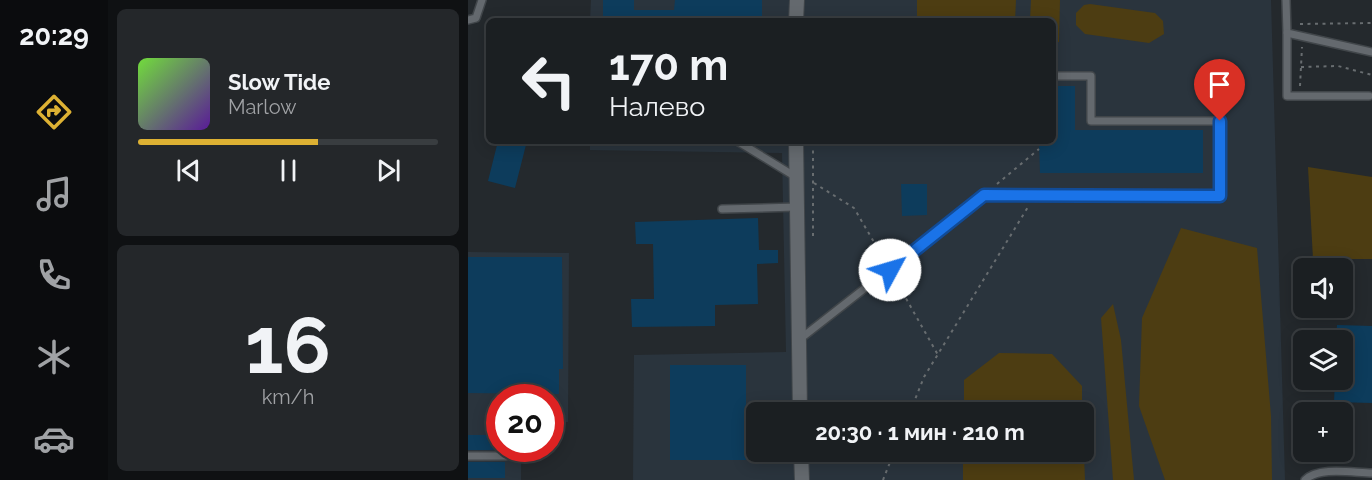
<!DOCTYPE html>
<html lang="ru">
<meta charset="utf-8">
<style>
body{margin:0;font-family:Raleway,sans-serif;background:#24272a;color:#f1f3f6;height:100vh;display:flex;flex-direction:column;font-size:22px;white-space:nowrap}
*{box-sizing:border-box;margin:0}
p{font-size:20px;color:#a0a2a5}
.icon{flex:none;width:33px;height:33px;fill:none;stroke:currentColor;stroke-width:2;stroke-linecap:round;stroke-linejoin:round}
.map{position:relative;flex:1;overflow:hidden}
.details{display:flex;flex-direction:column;gap:9px;padding:9px;background:#0f1113;width:360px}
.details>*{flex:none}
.top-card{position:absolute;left:18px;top:18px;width:570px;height:126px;border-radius:9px;box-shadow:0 3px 15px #0003,0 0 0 2px #393d40;background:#1b1f22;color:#f1f3f6;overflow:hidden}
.tools{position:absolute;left:825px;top:258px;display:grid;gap:12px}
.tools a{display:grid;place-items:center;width:60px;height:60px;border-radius:9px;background:#1b1f22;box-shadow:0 3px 15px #0003,0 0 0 2px #393d40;font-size:30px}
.speed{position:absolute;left:18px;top:384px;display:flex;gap:12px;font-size:30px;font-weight:700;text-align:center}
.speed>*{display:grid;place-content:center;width:78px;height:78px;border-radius:50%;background:#1b1f22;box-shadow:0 3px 15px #0003,0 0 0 2px #393d40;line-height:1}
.speed .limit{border:9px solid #d22;background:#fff;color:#111}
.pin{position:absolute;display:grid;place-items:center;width:51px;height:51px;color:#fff;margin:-62px -26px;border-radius:50% 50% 50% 0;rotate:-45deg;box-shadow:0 0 6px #0007}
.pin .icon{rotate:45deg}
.me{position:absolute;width:66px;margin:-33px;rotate:51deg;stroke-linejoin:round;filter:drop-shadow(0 0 4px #0008)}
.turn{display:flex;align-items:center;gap:21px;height:126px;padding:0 24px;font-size:27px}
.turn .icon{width:78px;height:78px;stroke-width:2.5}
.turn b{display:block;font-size:42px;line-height:51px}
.details .card{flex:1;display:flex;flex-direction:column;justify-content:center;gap:9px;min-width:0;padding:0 21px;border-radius:9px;background:#24272a}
.details .dial{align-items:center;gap:0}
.dial b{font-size:78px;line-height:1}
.song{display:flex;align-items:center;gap:18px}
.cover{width:72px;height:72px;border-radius:9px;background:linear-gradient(135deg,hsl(100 70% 55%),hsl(270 70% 35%))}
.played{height:6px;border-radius:3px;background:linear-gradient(90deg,#ddb133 60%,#393d40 60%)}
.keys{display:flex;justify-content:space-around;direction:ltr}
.trip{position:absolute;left:278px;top:402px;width:348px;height:60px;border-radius:9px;background:#1b1f22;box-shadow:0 3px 15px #0003,0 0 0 2px #393d40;font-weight:700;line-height:60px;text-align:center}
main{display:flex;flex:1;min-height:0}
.tabs{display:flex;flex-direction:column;width:108px;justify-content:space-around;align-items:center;background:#0b0c0e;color:#a0a2a5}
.tabs .icon{width:42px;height:42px}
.tabs .on{color:#ddb133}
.tabs b{font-size:27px;color:#f1f3f6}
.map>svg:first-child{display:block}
.built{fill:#2a343d;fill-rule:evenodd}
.green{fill:#4d3d12}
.building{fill:#0d3c5c}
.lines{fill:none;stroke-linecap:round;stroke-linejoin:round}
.lane-casing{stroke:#41464a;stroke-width:10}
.street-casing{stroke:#41464a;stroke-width:16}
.path{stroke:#686d70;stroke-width:2;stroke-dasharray:3 4.5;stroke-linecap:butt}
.lane{stroke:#64696e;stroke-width:7}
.street{stroke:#64696e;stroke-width:14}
.route-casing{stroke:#114b97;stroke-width:15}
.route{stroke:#1a73e8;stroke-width:10}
</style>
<main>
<nav class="tabs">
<b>20:29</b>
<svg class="icon on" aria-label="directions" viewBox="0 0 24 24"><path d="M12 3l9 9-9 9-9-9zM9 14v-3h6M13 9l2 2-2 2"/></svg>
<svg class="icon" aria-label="music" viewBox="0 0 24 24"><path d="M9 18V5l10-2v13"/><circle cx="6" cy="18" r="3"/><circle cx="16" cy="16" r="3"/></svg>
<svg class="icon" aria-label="phone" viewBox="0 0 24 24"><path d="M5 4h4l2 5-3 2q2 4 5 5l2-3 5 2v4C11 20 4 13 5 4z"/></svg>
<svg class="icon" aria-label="climate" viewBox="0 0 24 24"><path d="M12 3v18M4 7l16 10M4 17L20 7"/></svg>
<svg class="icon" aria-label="car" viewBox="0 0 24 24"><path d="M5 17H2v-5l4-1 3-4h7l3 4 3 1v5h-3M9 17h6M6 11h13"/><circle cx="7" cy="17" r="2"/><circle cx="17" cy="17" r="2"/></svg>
</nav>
<section class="details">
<div class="card">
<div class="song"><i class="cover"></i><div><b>Slow Tide</b><p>Marlow</p></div></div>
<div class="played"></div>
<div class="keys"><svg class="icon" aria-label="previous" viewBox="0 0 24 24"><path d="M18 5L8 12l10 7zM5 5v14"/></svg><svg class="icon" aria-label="pause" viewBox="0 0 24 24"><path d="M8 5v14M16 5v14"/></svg><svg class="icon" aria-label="next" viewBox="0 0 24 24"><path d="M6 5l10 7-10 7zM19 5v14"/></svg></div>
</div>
<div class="card dial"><b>16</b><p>km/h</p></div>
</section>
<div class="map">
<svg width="904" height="480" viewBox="0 0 904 480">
<rect width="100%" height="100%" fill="#24292d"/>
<g class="built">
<path d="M123,0H803L817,480H165L166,355L318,352L314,153L122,150V141H585V21H122ZM288,412H615V452H288Z"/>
<polygon points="0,252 101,253 100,422 83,422 82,398 32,398 32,448 53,449 53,480 0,480"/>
</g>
<g class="green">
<polygon points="449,0 548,0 547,21 449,21"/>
<polygon points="563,0 592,0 591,42 585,42 585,21 562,21"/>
<polygon points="622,4 687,13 695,21 696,34 681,43 617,34 608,25 608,13 616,5"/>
<polygon points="840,167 904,177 904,259 845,259"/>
<polygon points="713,228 789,248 803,416 804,480 697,480 671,406 674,318"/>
<polygon points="645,304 653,340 666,480 645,480 633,318"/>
<polygon points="531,353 584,354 614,386 614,412 496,412 496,380"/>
<polygon points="615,431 617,480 495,480 495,452 615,452"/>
</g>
<g class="building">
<polygon points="135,0 166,0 166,10 206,10 207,0 294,0 294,21 135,21"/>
<polygon points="585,86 607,86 607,130 735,130 735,173 572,173 571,141 585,141"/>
<polygon points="30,141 59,141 47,188 20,181"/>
<polygon points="433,184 459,184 459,215 434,216"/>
<polygon points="290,218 291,250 310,250 310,263 289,264 290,304 247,305 247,326 164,327 163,299 186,299 185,244 168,244 167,222"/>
<polygon points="0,257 94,257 95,369 91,369 91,394 0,393"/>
<polygon points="869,325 904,326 904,403 866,402 867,380 874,380 874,340 868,340"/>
<rect x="202" y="365" width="76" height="95"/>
<polygon points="0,435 32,435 32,448 36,450 0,450"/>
<rect x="0" y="462" width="37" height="16"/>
</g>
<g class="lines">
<defs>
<g id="lane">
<polyline points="818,0 819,33 904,52"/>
<polyline points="0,20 8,18 14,0"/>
<polyline points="819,33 819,96 901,96"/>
<polyline points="269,141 328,177"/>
<polyline points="254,209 329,207"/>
<polyline points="332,339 516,195 752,197 752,121 623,121 623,76 585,76"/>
<polyline points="0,456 38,456"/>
<path d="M837,480C851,466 886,473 904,473"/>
</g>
<g id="street">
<polyline points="328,21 329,0"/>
<polyline points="328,141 332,412"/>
<polyline points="333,452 334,480"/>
</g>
</defs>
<use href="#lane" class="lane-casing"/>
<use href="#street" class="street-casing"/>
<g class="path">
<polyline points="832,24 904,23"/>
<polyline points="833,67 870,66 904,75"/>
<polyline points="832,86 834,47"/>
<polyline points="346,183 386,208 417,261"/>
<polyline points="529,184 571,149"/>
<polyline points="345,236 345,141"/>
<polyline points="427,279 470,355"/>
<polyline points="442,412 456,377 560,207"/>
<polyline points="415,480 426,452"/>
</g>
<use href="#lane" class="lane"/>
<use href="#street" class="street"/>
</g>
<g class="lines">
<defs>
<polyline id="route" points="422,270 516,195 752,196 752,121"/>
</defs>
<use href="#route" class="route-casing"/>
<use href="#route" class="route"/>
</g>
</svg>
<div class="tools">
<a><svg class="icon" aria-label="sound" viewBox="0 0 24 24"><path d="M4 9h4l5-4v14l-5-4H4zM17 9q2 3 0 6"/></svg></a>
<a><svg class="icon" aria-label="layers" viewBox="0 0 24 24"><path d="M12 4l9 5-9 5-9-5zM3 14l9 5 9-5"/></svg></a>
<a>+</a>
</div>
<div class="speed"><div class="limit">20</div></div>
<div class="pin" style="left:752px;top:121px;background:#d93025"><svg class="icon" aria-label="arrive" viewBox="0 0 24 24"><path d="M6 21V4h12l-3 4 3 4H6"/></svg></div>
<svg class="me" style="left:422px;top:270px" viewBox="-20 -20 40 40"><circle r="19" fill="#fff"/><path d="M0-13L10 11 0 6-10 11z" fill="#1a73e8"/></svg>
<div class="trip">20:30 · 1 мин · 210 m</div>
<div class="top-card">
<div class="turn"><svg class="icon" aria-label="left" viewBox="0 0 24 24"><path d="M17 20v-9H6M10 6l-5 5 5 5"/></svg><div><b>170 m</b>Налево</div></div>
</div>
</div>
</main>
